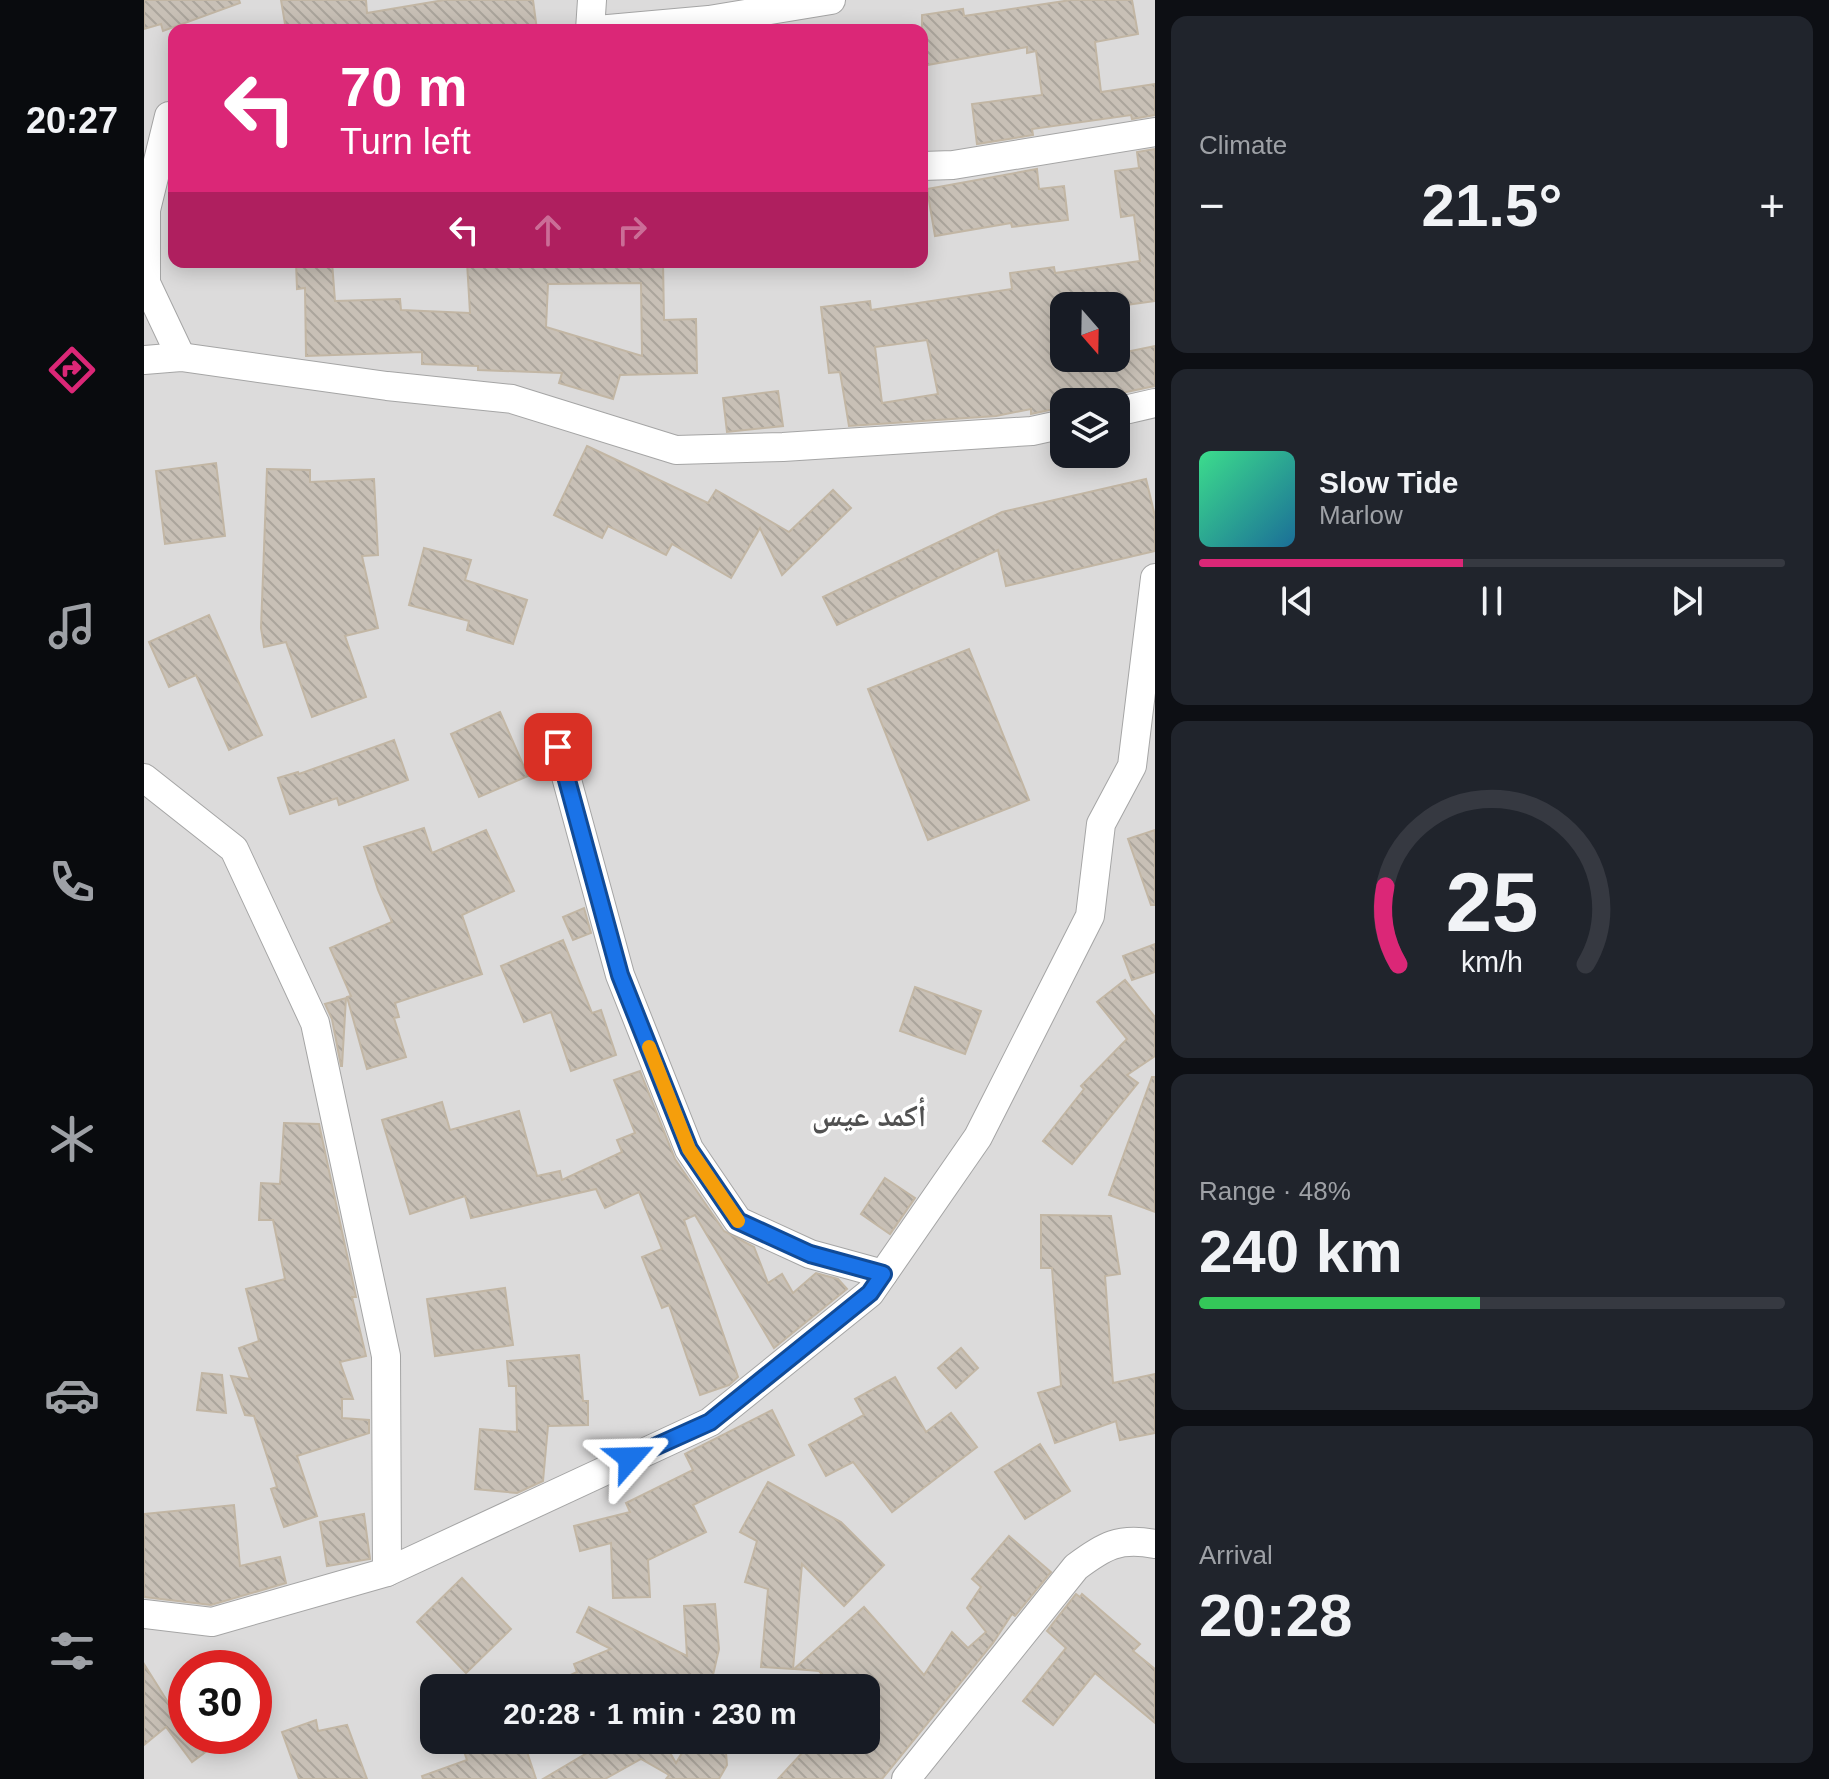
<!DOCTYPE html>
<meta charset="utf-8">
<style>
body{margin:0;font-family:Helvetica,"Noto Naskh Arabic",sans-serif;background:#20242c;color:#f1f3f6;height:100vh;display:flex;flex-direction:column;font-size:30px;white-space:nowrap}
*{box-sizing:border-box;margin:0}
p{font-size:26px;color:#9ea1a6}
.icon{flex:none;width:44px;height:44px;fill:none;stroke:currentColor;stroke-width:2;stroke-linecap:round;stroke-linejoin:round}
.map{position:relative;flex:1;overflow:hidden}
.details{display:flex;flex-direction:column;gap:16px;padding:16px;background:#0d0f14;width:674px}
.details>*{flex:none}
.banner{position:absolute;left:24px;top:24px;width:760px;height:244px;border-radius:16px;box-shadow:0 4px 20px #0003;background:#db2777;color:#fff;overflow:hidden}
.needle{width:52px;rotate:160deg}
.tools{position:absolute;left:906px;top:292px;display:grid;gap:16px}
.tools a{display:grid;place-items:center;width:80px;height:80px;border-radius:16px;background:#171b24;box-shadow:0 4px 20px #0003;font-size:40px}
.speed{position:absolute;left:24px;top:1650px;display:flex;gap:16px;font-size:40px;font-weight:700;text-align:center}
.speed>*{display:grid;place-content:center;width:104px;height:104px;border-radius:50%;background:#171b24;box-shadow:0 4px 20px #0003;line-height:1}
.speed .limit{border:12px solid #d22;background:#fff;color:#111}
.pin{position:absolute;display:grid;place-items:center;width:68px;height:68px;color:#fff;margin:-34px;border-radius:16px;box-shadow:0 4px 12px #0006}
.me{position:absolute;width:88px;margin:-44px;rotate:65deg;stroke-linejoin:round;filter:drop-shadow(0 0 6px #0008)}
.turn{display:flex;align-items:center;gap:28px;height:168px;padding:0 40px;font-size:36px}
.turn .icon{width:104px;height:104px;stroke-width:2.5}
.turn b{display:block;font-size:56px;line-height:68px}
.lanes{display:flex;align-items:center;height:76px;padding:0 40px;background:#0003;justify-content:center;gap:40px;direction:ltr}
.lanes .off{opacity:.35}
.big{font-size:60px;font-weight:600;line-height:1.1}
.details .card{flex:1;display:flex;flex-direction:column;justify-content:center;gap:12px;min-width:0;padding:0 28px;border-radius:16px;background:#20242c}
.details .dial{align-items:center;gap:0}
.dial svg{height:208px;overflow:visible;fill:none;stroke:#363941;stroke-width:7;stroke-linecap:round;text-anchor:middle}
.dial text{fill:#f1f3f6;stroke:none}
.song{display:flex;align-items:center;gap:24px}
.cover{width:96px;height:96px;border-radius:12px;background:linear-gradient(135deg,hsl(150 70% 55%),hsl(200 70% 35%))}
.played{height:8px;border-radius:4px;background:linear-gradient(90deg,#db2777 45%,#363941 45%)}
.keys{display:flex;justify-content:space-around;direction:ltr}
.heat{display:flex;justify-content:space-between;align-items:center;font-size:44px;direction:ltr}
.charge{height:12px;border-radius:6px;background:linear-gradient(90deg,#34c759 48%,#363941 0)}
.trip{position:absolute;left:276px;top:1674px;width:460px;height:80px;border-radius:16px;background:#171b24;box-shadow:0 4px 20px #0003;font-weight:600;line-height:80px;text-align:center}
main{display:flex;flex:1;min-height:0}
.menu{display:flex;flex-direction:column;width:144px;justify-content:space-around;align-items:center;background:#090b0e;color:#9ea1a6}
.menu .icon{width:56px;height:56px}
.menu .active{color:#db2777}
.menu b{font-size:36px;color:#f1f3f6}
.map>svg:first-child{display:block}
.residential{fill:#dcdbdb;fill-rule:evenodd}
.building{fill:url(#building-back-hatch);stroke:#c2b6a4;stroke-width:2;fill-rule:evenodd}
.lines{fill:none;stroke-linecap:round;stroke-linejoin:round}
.street-casing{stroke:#a5a5a5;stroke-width:30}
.street{stroke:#fff;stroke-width:28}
.route-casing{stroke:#114b97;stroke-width:20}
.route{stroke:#1a73e8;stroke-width:14}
.slow{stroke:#f59e0b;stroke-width:14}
.labels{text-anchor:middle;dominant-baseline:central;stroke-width:7;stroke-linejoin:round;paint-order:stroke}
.district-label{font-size:30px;font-weight:bold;fill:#515151;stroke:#fff}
</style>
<main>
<nav class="menu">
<b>20:27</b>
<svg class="icon active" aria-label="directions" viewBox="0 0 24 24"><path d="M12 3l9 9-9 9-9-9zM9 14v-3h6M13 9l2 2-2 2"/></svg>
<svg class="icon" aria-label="music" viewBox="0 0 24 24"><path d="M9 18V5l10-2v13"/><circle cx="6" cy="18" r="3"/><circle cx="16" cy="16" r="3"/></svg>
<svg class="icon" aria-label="phone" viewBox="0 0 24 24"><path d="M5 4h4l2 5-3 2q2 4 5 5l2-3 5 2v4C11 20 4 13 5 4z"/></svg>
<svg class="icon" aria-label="climate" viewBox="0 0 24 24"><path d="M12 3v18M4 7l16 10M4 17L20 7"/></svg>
<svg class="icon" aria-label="car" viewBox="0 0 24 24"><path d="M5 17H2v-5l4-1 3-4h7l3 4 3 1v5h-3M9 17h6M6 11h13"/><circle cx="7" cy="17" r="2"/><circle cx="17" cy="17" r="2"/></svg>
<svg class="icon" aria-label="filters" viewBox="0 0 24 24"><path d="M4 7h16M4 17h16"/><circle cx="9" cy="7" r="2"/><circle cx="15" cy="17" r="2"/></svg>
</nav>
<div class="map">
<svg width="1011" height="1779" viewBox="0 0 1011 1779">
<defs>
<pattern id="building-back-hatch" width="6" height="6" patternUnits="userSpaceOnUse" patternTransform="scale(2)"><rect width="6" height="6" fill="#c8c0b6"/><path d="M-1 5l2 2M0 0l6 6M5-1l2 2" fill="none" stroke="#aba59c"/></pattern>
</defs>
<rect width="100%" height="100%" fill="#f0ede3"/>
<path class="residential" d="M0,0H1011V1779H0ZM30,30H778V262H30ZM920,306H972V358H920ZM920,402H972V454H920ZM42,1668H110V1736H42ZM290,1688H722V1740H290Z"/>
<g class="building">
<polygon points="0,0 95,0 96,3 19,31 17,24 0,29"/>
<polygon points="137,0 222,0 223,13 300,0 389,0 393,30 142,30"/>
<polygon points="927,0 988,0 994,34 951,42 957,92 1011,84 1011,115 988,119 987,115 888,129 889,135 833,144 828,104 898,95 892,51 883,53 883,47 778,66 778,15 819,9 820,16"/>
<path d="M1011,149V301L975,306H920V358H972V354L1011,346V386L968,395L959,402H920V407L887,414V409L852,416L705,426L696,372L685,373L677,307L726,301L727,310L868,289L866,273L910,267L911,273L996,261L990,215L977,217L971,171L995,168L993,152ZM783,340L794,394L738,403L731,347Z"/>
<polygon points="893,169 895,189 920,186 924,220 868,227 867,223 791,236 783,189"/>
<path d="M152,262H188L191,301L256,299L257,310L326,313L323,262H519L520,320L552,319L553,373L476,375L469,399L415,383L418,373L334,370V366L278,364V352L162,356L161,288L153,289ZM497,283L498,356L402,327L404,284Z"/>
<polygon points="634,391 639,426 583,432 579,398"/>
<polygon points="443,446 564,503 572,490 645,532 689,490 707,508 638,575 616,528 587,578 528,544 522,555 464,526 458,538 410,515"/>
<polygon points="72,463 81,536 21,544 12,471"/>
<polygon points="123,469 166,470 166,482 230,479 234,555 218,556 234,628 201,636 222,697 168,717 142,642 120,647 117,628"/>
<polygon points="1002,479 1011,516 1011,551 862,586 854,550 693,625 679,597 858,512"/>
<polygon points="280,548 327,560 321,580 383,600 369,644 323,630 325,621 265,605"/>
<polygon points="65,615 118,735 85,750 52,675 25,687 5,642"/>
<polygon points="825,649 885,800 784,840 724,689"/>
<polygon points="356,712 384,776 335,797 307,734"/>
<polygon points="250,740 264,780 195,805 193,798 146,814 134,778 154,772 155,774"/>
<polygon points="280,828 288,853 342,830 370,891 318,915 338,974 251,1003 255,1017 250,1018 262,1057 223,1069 203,997 207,996 186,948 248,922 234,890 220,847"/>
<polygon points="1011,830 1011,905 1007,905 984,839"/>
<polygon points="440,908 447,933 429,940 419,917"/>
<polygon points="419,940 448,1013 457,1010 472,1055 427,1071 407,1012 380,1022 357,966"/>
<polygon points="1011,944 1011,972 988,980 979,956"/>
<polygon points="981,980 1011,1017 1011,1056 983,1075 994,1083 928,1164 899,1141 940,1089 937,1086 983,1039 953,1002"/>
<polygon points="771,987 837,1011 821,1054 756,1031"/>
<polygon points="202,998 198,1066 197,1066 188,1019 181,1004"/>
<polygon points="496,1071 531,1159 580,1231 610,1247 624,1283 638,1274 649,1293 672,1273 694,1279 703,1289 630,1348 551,1215 540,1220 594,1377 585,1385 556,1395 525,1305 518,1308 498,1257 518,1249 495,1192 461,1208 452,1189 327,1218 321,1196 266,1214 238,1120 298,1102 306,1130 375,1111 393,1176 416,1171 418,1180 478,1152 473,1140 491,1133 470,1080"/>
<polygon points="1008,1077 1011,1077 1011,1212 965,1195"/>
<polygon points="140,1123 175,1124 212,1297 208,1297 222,1356 196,1362 209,1399 198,1399 198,1418 225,1420 225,1433 153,1456 173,1516 140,1527 127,1489 133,1487 110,1416 101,1415 87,1376 106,1379 95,1348 115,1341 102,1289 141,1279 129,1220 115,1220 117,1183 136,1184"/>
<polygon points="741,1178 771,1198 746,1234 717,1214"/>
<polygon points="897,1215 967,1216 976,1274 961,1276 969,1383 1011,1374 1011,1433 976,1440 972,1421 911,1443 894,1393 917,1386 908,1268 897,1268"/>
<polygon points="361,1288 369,1345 291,1356 283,1299"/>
<polygon points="817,1348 834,1368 812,1388 794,1368"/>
<polygon points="435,1355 439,1401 444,1401 444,1425 404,1426 399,1481 373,1493 331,1489 336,1429 373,1432 372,1386 365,1386 363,1361"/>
<polygon points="58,1373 78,1375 82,1413 53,1410"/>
<polygon points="751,1377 782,1432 807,1413 833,1447 748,1512 709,1462 682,1476 665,1445 720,1415 711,1399"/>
<polygon points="628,1410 650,1455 549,1505 562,1532 504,1560 506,1597 469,1598 467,1543 436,1551 430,1526 486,1512 482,1503 549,1470 541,1454"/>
<polygon points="896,1444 926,1491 881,1519 851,1472"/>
<polygon points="624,1482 697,1522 740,1565 700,1606 658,1564 649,1669 617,1667 624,1589 601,1582 613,1541 596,1532"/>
<polygon points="90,1505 96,1566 136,1557 142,1583 67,1605 0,1597 0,1514"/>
<polygon points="220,1514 226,1559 183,1566 176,1522"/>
<polygon points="865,1536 907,1572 871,1616 868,1614 849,1643 738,1779 634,1779 670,1740 722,1740 722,1688 690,1688 675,1671 650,1669 720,1607 780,1675 808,1632 824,1648 842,1632 823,1608 837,1587 828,1579"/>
<polygon points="318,1578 367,1629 322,1673 273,1622"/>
<polygon points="932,1594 936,1597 938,1594 996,1644 989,1651 1011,1669 1011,1723 951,1673 909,1725 879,1701 922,1648 903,1631"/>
<polygon points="571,1604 575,1649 566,1688 542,1688 485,1676 455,1688 399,1688 433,1672 430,1664 467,1649 433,1632 445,1607 543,1656 540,1606"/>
<polygon points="0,1664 27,1707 42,1693 42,1736 83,1736 48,1762 22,1727 0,1745"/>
<polygon points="172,1720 174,1731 203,1725 223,1779 155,1779 138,1732"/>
<polygon points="316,1740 379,1740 392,1779 279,1779 278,1776 323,1760"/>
<polygon points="465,1740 528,1740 521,1744 532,1763 546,1740 581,1740 583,1765 575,1779 522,1779 525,1775 497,1759 461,1779 399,1779"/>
</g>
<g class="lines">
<defs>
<g id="street">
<polyline points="446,30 448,0"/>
<polyline points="453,30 565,20 687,0"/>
<polyline points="25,116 2,210 2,283 37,357"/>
<polyline points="778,166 809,165 1011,132"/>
<polyline points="0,360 37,357 243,386 368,399 532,450 639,447 888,431 920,424"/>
<polyline points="972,412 1011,403"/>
<polyline points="414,747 476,975 545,1149 594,1221 666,1254 739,1274"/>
<polyline points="0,778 90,849 171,1023 242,1356 243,1572"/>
<polyline points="0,1614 68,1622 243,1572 566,1422 726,1293 834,1137 946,916 957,824 988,766 1011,578"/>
<path d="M762,1779L932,1567C960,1546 975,1537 1011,1544"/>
</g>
</defs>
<use href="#street" class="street-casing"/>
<use href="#street" class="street"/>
</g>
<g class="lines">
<defs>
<polyline id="route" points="414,747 476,975 545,1149 594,1221 666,1254 739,1274 726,1293 566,1422 486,1458"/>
</defs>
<use href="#route" class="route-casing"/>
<use href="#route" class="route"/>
<polyline class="slow" points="505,1047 545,1149 594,1221"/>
</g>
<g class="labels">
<g class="district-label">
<text x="725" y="1115">أكمد عيس</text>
</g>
</g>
</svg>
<div class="tools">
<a><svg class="needle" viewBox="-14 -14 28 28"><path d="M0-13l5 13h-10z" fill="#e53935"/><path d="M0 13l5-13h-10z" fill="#9ea1a6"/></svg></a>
<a><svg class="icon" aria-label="layers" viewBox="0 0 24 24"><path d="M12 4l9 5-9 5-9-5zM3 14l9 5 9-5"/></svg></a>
</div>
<div class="speed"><div class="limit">30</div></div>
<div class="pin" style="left:414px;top:747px;background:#d93025"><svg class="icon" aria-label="arrive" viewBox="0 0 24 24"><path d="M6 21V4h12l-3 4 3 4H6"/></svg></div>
<svg class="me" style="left:486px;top:1458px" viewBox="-20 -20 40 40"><path d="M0-17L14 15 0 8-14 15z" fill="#1a73e8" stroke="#fff" stroke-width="4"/></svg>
<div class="trip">20:28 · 1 min · 230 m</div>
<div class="banner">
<div class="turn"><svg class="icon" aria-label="left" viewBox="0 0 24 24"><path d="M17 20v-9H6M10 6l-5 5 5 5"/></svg><div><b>70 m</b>Turn left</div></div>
<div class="lanes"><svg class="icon" aria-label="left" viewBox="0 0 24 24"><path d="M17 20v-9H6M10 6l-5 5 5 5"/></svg><svg class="icon off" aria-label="ahead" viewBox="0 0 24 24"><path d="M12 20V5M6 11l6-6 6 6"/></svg><svg class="icon off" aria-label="right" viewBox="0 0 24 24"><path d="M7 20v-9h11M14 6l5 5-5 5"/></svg></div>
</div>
</div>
<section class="details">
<div class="card"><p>Climate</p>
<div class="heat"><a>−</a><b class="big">21.5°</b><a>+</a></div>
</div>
<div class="card">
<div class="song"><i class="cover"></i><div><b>Slow Tide</b><p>Marlow</p></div></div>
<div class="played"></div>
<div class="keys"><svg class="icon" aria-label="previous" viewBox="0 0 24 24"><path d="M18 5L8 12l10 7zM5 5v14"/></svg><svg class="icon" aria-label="pause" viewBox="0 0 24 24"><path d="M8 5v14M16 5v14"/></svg><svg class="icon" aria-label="next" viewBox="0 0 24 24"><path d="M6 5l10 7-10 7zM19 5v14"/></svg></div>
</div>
<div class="card dial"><svg viewBox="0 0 100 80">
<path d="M14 69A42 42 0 1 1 86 69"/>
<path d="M14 69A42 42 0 0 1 9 39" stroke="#db2777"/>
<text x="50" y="56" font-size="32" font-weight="700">25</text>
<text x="50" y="72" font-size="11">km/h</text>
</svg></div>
<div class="card"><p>Range · 48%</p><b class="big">240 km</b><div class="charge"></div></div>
<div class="card"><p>Arrival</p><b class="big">20:28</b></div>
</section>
</main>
